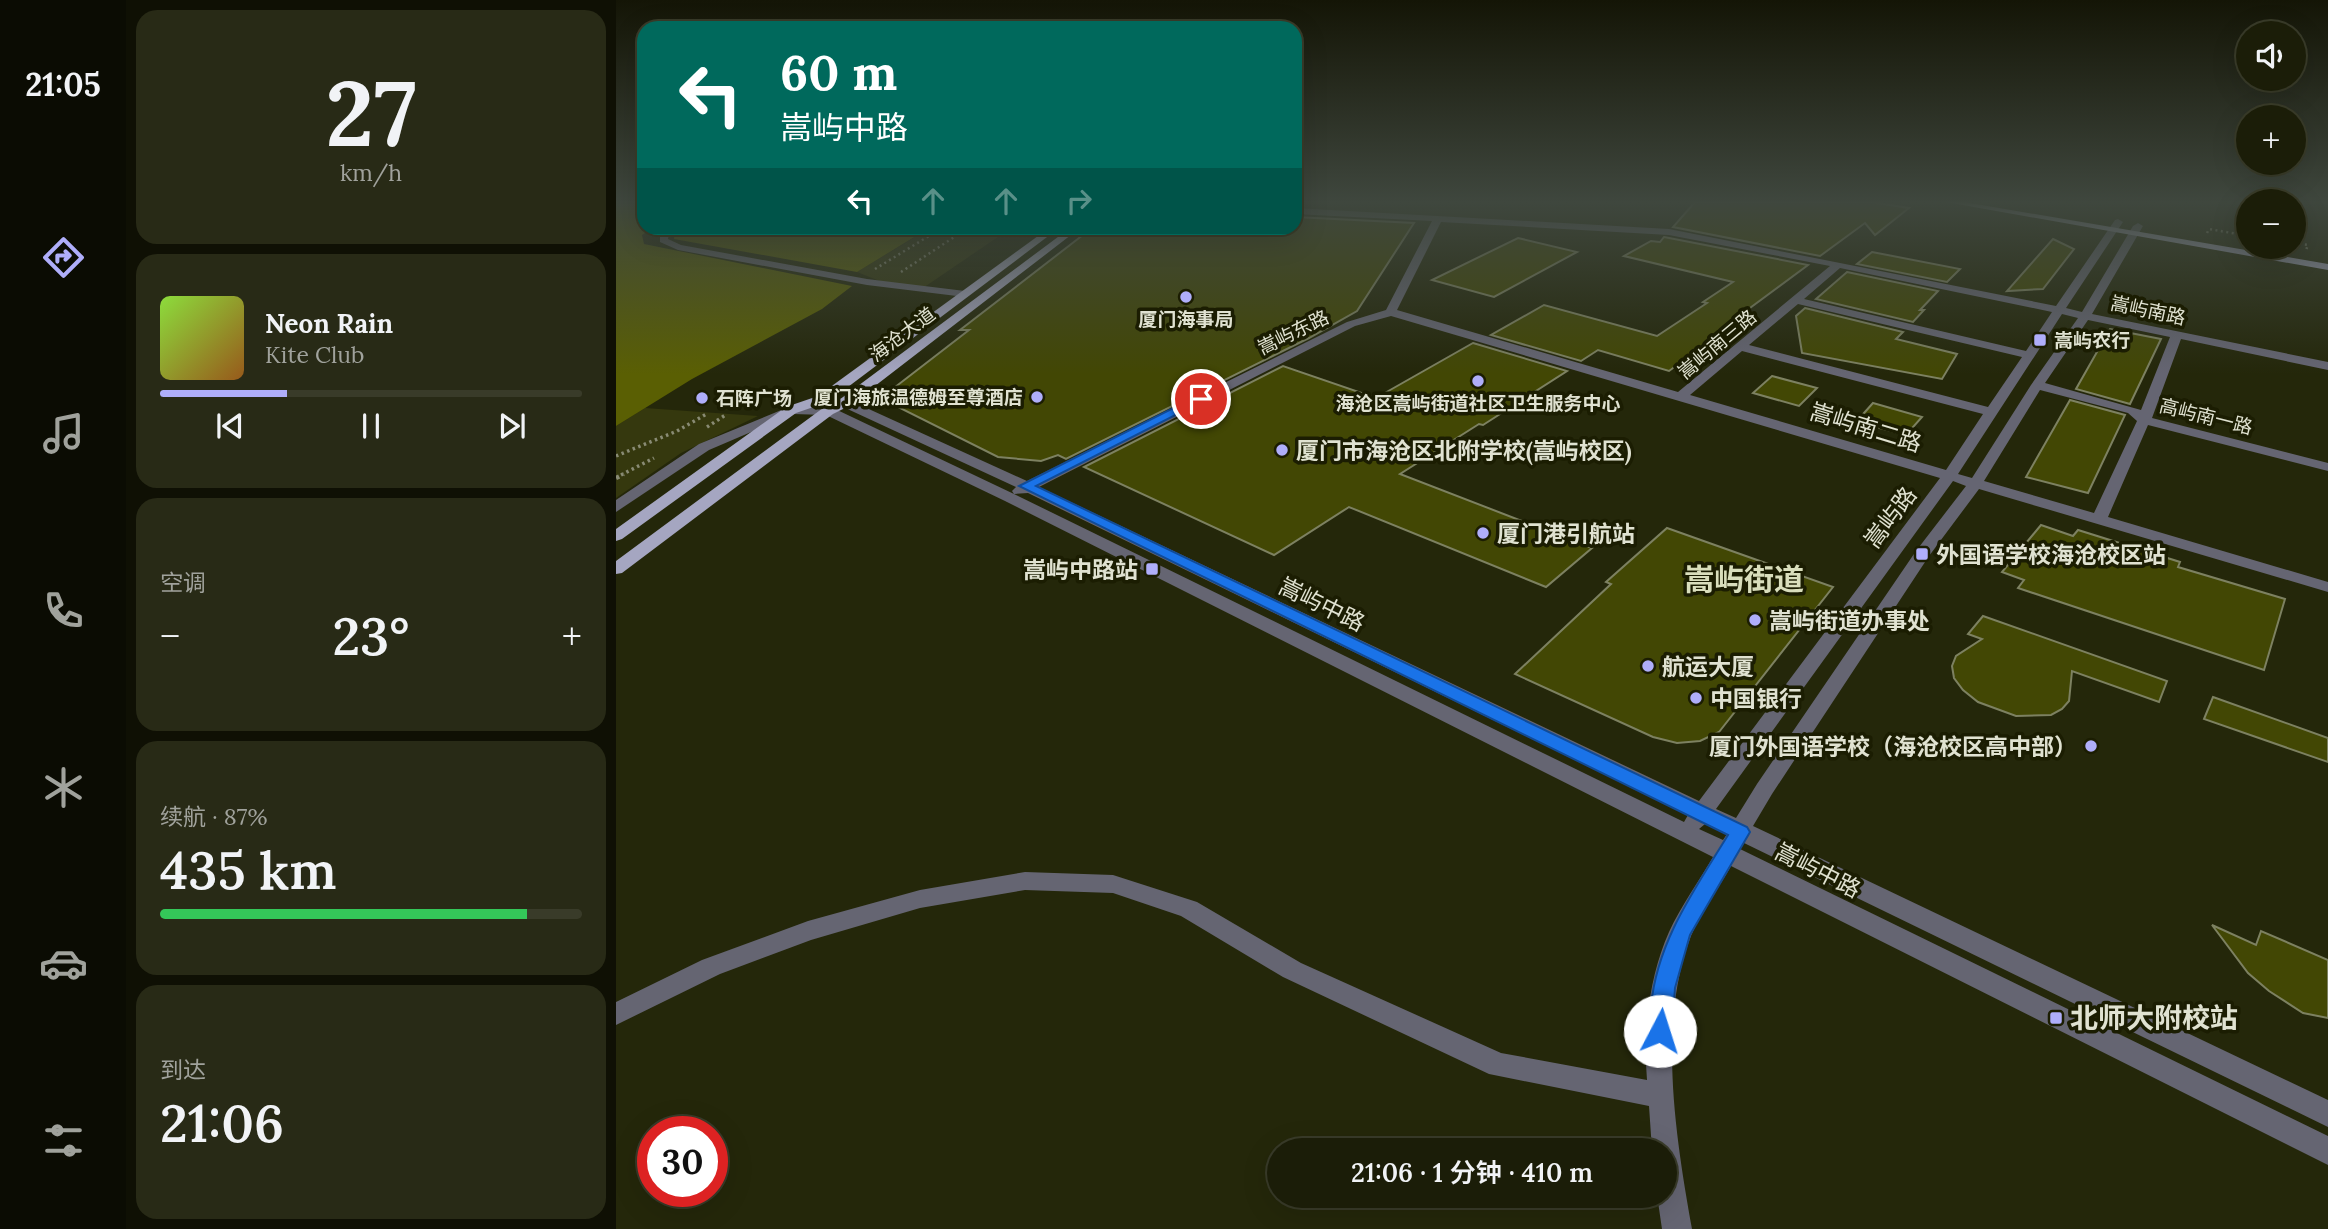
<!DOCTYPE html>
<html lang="zh">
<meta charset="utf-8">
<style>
body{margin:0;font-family:Lora,"Noto Sans SC",serif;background:#282a16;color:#f1f3f6;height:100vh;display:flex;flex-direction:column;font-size:26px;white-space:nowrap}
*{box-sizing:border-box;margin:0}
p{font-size:23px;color:#a0a29c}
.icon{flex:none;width:38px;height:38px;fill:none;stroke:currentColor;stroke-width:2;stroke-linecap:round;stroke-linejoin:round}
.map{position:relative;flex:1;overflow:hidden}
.drawer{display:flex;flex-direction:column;gap:10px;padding:10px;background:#0f1004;width:490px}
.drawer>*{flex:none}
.guide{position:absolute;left:21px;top:21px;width:665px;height:214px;border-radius:21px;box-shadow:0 7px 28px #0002,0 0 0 2px #393b29;background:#00695c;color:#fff;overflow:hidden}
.buttons{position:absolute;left:1620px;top:21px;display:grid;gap:14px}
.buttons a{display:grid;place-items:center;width:70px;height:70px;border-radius:50%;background:#1b1d08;box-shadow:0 7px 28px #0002,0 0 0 2px #393b29;font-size:35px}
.speed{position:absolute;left:21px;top:1116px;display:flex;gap:14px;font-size:35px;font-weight:700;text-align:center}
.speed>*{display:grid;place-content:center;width:91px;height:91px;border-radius:50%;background:#1b1d08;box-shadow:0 7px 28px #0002,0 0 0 2px #393b29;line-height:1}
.speed .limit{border:10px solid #d22;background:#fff;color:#111}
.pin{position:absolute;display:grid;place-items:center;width:60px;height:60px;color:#fff;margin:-30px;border:4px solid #fff;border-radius:50%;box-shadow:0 2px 7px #0007}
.me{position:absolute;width:77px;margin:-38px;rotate:5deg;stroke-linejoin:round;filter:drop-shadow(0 0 5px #0008)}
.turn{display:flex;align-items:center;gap:24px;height:147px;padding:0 28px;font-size:32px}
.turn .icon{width:91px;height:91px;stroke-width:2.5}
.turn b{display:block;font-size:49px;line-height:60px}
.lanes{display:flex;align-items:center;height:66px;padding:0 28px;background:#0003;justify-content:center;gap:35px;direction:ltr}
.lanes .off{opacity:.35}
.big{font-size:52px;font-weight:600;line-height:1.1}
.drawer .tile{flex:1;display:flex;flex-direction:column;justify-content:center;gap:10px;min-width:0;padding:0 24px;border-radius:21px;background:#282a16}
.drawer .dial{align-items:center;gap:0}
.dial b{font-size:91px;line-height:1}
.song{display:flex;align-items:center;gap:21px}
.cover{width:84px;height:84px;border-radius:10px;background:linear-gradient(135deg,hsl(90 70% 55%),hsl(30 70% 35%))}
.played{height:7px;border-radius:4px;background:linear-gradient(90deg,#afaefa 30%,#393b29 30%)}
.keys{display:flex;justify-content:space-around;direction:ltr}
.heat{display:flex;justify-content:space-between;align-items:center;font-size:38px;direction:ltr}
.charge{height:10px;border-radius:5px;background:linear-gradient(90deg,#34c759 87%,#393b29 0)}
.trip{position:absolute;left:651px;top:1138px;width:410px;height:70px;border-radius:35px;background:#1b1d08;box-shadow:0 7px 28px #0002,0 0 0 2px #393b29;font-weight:600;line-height:70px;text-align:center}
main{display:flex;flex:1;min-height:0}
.tabs{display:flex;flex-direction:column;width:126px;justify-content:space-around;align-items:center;background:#0b0c03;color:#a0a29c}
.tabs .icon{width:49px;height:49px}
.tabs .active{color:#afaefa}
.tabs b{font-size:32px;color:#f1f3f6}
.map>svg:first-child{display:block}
.green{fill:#35380e}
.water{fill:#5a5f03}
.building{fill:#424704;stroke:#7d8161;stroke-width:2}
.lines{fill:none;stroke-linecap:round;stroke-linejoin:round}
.path-far2{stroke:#898b74;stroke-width:2.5;stroke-dasharray:2 3.5;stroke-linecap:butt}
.path-far1{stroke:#898b74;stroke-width:3.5;stroke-dasharray:2.5 3.5;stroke-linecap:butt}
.path{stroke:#898b74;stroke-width:4.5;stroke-dasharray:3.5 5;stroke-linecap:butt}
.minor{fill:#656572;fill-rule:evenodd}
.major{fill:#a5a6c1;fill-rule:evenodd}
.route{fill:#1a73e8;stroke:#114b97;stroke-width:2}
.poi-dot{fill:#afaefa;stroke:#1b1d02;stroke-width:2.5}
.labels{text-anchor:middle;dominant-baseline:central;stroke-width:7;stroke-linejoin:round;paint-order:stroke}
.far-street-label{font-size:19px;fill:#e0e2d1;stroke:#1b1d02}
.far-poi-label{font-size:19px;font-weight:bold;fill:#e0e2d1;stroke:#1b1d02}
.street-label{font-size:23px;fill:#e0e2d1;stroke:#1b1d02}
.poi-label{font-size:23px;font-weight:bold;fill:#e0e2d1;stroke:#1b1d02;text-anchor:start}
.near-poi-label{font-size:28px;font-weight:bold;fill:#e0e2d1;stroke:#1b1d02;text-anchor:start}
.district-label{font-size:30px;font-weight:bold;fill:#d9debc;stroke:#1b1d02}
</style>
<main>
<nav class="tabs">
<b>21:05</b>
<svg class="icon active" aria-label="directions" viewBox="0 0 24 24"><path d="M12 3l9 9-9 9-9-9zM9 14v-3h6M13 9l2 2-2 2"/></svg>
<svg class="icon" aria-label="music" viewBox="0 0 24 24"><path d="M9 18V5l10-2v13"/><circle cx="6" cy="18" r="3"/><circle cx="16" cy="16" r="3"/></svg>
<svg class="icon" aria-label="phone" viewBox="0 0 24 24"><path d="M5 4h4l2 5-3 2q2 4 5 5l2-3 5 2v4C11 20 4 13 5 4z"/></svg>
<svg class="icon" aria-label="climate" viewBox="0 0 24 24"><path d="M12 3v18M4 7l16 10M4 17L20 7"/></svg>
<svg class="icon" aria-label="car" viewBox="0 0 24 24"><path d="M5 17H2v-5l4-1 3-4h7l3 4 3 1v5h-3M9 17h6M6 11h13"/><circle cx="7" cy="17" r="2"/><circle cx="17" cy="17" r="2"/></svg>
<svg class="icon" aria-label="filters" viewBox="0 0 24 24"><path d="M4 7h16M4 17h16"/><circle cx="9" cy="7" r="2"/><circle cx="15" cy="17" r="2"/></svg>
</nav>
<section class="drawer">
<div class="tile dial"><b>27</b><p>km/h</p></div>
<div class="tile">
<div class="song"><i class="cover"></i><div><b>Neon Rain</b><p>Kite Club</p></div></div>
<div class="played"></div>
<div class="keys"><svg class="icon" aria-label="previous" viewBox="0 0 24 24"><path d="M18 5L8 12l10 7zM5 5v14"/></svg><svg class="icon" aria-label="pause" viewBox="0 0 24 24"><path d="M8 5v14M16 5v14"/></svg><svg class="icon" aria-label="next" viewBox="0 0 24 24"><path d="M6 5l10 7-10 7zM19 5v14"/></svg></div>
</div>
<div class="tile"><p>空调</p>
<div class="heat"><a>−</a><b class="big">23°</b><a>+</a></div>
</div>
<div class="tile"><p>续航 · 87%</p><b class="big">435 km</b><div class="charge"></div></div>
<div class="tile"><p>到达</p><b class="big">21:06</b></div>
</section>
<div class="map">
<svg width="1712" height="1229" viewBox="0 0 1712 1229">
<rect width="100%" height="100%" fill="#24270a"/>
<g class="green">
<polygon points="314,228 395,228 307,288 271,284 241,272"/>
<polygon points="29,408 142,416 65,453 0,498 0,426"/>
</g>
<g class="water">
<polygon points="0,202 28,202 28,228 37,228 26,235 28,244 236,286 206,309 76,379 0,426"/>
<polygon points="63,228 313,228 241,272 58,239 59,230"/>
</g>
<g class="building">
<polygon points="1079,202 1255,202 1293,208 1259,235 1249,223 1204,256 1057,227"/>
<polygon points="679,217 798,223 741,311 693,338 450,459 442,455 425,461 382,457 272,402 274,391 353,330 344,330 476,228 679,228"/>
<polygon points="1048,237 1192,265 1115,322 1119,323 1053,371 982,350 965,361 875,335 928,305 1041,336 1091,303 1087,302 1117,282 1008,256 1035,241 1044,242"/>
<polygon points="902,238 961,252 878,297 816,280"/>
<polygon points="1437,239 1458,249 1427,289 1391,291"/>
<polygon points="1256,252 1344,269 1331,282 1241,264"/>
<polygon points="1231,272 1322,291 1304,310 1308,310 1297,322 1200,299"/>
<polygon points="1189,308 1287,332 1280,339 1341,354 1326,379 1186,353 1180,316"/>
<polygon points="1494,329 1545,339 1514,404 1460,389"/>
<polygon points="857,343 951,371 867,425 863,424 784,474 976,548 930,587 733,507 658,555 468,467 667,366 760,398"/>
<polygon points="1156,376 1201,388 1183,406 1137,393"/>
<polygon points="1454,400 1509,415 1472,493 1410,477"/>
<polygon points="1257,403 1306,417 1290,435 1240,422"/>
<polygon points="1425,525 1457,536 1462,530 1564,562 1562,567 1669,599 1648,670 1402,588 1408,580 1386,572"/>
<polygon points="1051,528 1217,587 1103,732 1084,741 1061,743 1037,737 899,674 995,584 990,582"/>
<polygon points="1367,616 1551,681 1543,702 1456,671 1453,701 1446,709 1435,715 1400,716 1362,702 1347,690 1338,678 1336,666 1340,656 1366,639 1352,634"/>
<polygon points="1597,697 1712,738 1712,762 1588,719"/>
<polygon points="1596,925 1640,945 1645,931 1712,960 1712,1018 1687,1013 1653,991 1632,973"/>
</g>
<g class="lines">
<g class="path-far2">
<polyline points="1591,233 1593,229 1633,236"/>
<polyline points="1678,243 1692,245 1690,250"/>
<polyline points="259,269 326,228"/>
<polyline points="285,272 352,228"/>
</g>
<g class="path-far1">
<polyline points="91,427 111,414"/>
<polyline points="0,456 61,431 92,413"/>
<polyline points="5,475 38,458"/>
</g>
<polyline class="path" points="0,478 8,474"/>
<g class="minor">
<path d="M679,208L1053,229L1440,306L1499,220L1502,219L1507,222L1450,308L1466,312L1517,226L1522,223L1527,226L1476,314L1712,362V370L1565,339L1536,418L1712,463V471L1532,425L1492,517L1712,582V592L1363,489L1313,556L1156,794L1137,826L1712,1100V1127L1128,843L1124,849L1712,1136V1165L1115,866C1102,889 1085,912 1075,936C1041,1023 1060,1139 1076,1229H1046L1041,1195H1048V1150H1036L1033,1106L873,1074L667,977L565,916L497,893L409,890L304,908L195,940L104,974L0,1025V1002L86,960L192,921L304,890L409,872L497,875L581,902L685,963L885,1053L1031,1080C1027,1031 1033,977 1053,932C1065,906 1083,881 1097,857L389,501L210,415L177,414L93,450L0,512V500L83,444L175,406L217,408L398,494L396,491L400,487L225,406L204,400L211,396L233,400L411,481L731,322L770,310L816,221L679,214ZM825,222L1053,235L1214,266L1062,392L781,310ZM1224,268L1436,312L1410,351L1188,299ZM1182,304L1406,357L1372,407L1133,345ZM1446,314L1462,318L1415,385L1356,478L1342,474ZM775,316L1324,478L1083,801L423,487L739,326ZM1472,320L1554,337L1525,410L1429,383ZM1126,351L1367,414L1330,470L1074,395ZM1424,390L1512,413L1521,421L1478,513L1368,481ZM1337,481L1350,486L1300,551L1141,784L1120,818L1100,809ZM412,493L1072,815L1068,822L398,494ZM1089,824L1111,834L1107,840L1083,829Z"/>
<polygon points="44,228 54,228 52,239 65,245 251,279 349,291 354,294 349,297 251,285 62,250 44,242"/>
</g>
<g class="major">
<polygon points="1330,202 1348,202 1712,264 1712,270"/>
<polygon points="433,228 443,228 212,402 180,413 6,539 0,541 0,529 170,407 202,396"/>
<polygon points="454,228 464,228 233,406 217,414 6,573 0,574 0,561 207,408 223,400"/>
</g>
</g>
<linearGradient id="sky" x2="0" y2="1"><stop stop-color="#141506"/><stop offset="0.54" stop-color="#3f473e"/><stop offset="1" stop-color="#3f473e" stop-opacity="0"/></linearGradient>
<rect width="1712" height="374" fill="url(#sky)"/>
<path class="route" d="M581,396L591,399L420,486L1131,827L1134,832L1074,935L1059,988L1056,1031L1052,1038L1044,1041L1036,1038C1031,1028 1033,1018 1035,1006C1041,941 1079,889 1112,835L403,486Z"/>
<g class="poi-dot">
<circle cx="570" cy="297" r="7"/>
<rect x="1417" y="333" width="14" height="14" rx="3.5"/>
<circle cx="862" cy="381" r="7"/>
<circle cx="421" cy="397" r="7"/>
<circle cx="86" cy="398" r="7"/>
<circle cx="666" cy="450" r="7"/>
<circle cx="867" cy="533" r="7"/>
<rect x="1299" y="547" width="14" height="14" rx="3.5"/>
<rect x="529" y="562" width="14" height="14" rx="3.5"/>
<circle cx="1139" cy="620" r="7"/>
<circle cx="1032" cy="666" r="7"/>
<circle cx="1080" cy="698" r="7"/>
<circle cx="1475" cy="746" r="7"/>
<rect x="1433" y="1011" width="14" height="14" rx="3.5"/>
</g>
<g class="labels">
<g class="far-street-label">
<text transform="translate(1532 310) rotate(12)">嵩屿南路</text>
<text transform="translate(677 332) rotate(-26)">嵩屿东路</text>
<text transform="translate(286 334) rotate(-37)">海沧大道</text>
<text transform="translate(1101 344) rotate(-40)">嵩屿南三路</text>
<text transform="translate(1590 416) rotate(14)">高屿南一路</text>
</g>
<g class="far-poi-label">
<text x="570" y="319">厦门海事局</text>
<text x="1438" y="340" text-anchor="start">嵩屿农行</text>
<text x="407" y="397" text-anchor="end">厦门海旅温德姆至尊酒店</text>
<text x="100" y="398" text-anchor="start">石阵广场</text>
<text x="862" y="403">海沧区嵩屿街道社区卫生服务中心</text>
</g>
<g class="street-label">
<text transform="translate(1250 427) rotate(17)">嵩屿南二路</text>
<text transform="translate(1274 517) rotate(-53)">嵩屿路</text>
<text transform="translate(706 604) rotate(26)">嵩屿中路</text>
<text transform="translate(1202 870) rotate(27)">嵩屿中路</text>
</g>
<g class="poi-label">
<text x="680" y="450">厦门市海沧区北附学校(嵩屿校区)</text>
<text x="881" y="533">厦门港引航站</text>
<text x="1320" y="554">外国语学校海沧校区站</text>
<text x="522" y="569" text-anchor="end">嵩屿中路站</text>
<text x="1153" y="620">嵩屿街道办事处</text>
<text x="1046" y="666">航运大厦</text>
<text x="1094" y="698">中国银行</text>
<text x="1461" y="746" text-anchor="end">厦门外国语学校（海沧校区高中部）</text>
</g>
<g class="near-poi-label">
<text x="1454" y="1018">北师大附校站</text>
</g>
<g class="district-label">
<text x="1128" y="579">嵩屿街道</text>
</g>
</g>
</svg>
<div class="buttons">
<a><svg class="icon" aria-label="sound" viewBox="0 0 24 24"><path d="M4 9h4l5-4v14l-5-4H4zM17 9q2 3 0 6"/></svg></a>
<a>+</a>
<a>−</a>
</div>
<div class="speed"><div class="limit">30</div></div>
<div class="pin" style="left:585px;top:399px;background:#d93025"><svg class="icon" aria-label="arrive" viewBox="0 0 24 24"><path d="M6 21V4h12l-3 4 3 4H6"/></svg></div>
<svg class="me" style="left:1044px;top:1031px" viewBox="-20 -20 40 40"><circle r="19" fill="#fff"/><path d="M0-13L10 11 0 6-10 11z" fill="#1a73e8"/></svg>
<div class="trip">21:06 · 1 分钟 · 410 m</div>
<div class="guide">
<div class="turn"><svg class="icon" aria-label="left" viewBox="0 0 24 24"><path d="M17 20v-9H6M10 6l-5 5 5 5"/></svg><div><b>60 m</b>嵩屿中路</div></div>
<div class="lanes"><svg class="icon" aria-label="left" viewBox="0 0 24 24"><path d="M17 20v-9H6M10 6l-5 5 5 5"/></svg><svg class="icon off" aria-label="ahead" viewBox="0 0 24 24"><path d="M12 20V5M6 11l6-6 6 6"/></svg><svg class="icon off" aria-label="ahead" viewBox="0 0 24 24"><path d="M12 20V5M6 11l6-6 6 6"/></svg><svg class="icon off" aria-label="right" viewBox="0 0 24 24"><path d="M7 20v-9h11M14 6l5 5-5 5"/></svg></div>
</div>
</div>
</main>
